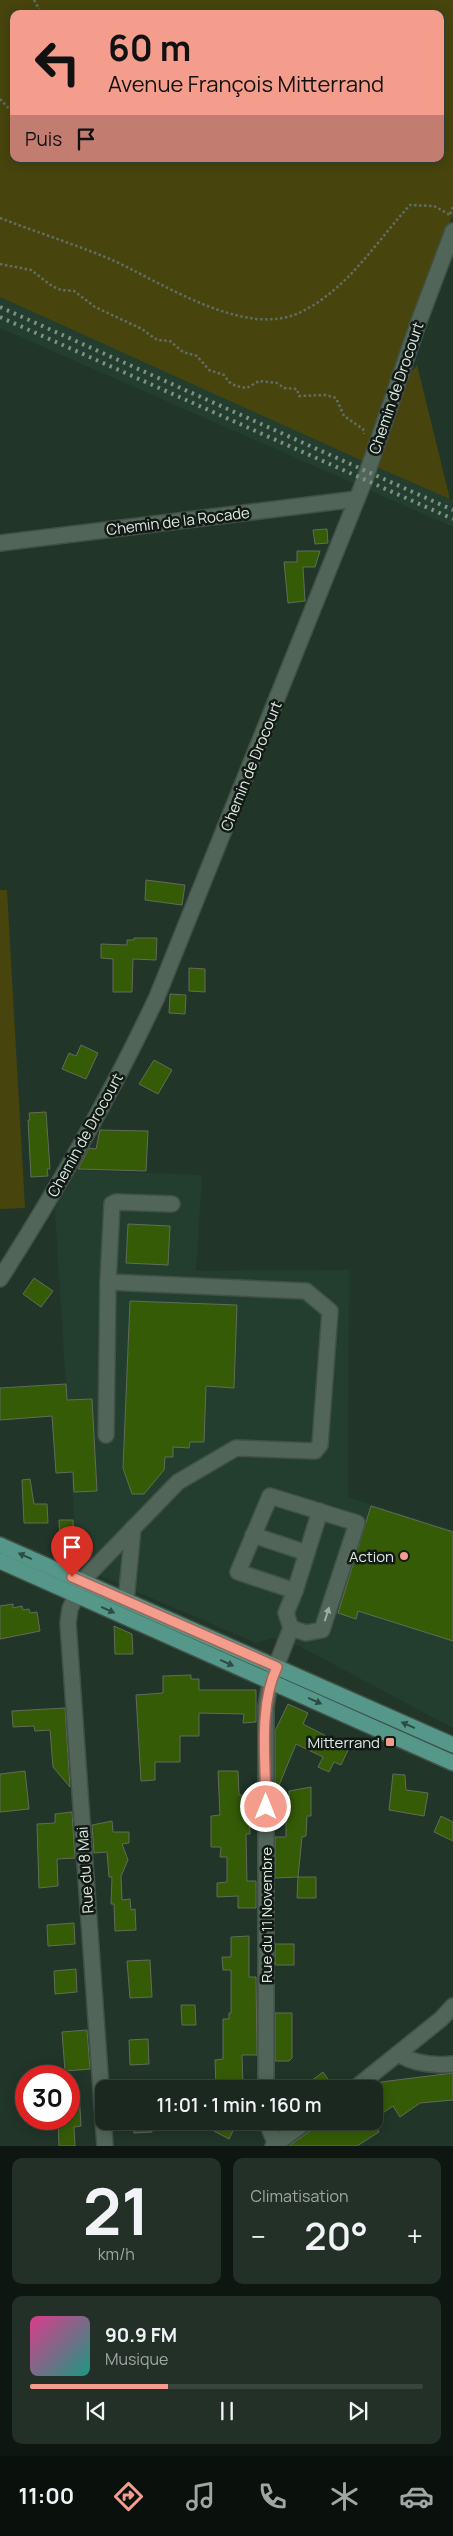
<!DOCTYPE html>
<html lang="fr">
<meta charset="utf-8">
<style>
body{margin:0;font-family:Manrope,sans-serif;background:#233028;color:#f1f3f6;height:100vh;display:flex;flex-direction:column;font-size:19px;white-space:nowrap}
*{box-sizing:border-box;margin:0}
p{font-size:16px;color:#9fa6a4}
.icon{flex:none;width:28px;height:28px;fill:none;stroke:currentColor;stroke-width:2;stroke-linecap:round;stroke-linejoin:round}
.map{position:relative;height:2146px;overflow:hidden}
.details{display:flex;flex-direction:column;gap:12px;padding:12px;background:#0e1611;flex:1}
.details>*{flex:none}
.banner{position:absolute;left:10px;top:10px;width:434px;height:152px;border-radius:10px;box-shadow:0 2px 12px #0003,0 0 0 1px #38443d;background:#f49d8c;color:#111;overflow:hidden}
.speed{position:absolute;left:15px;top:2065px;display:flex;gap:10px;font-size:25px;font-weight:700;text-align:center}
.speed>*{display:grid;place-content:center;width:65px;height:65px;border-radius:50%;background:#1a281f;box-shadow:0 2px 12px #0003,0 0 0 1px #38443d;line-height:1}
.speed .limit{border:8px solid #d22;background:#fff;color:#111}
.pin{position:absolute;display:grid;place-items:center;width:42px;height:42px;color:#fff;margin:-51px -21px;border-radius:50% 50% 50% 0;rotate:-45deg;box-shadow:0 0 5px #0007}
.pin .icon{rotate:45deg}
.me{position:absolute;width:55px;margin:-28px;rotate:0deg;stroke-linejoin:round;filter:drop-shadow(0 0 4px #0008)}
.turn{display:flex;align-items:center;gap:18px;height:105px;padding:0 15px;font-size:22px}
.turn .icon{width:65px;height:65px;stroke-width:2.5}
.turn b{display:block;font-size:35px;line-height:42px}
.then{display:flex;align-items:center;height:48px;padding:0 15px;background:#0003;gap:10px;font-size:19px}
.big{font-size:38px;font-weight:600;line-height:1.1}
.details .card{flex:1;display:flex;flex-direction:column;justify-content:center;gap:8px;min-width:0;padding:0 18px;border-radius:10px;background:#233028}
.details .dial{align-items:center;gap:0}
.dial b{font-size:65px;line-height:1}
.song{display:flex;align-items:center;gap:15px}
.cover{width:60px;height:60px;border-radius:8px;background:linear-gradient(135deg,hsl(330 70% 55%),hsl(170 70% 35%))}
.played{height:5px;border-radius:2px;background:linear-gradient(90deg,#f49d8c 35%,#38443d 35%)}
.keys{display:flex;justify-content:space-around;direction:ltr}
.heat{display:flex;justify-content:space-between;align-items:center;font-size:28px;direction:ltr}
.details .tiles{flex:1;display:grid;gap:12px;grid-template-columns:1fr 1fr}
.card:last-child{grid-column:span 2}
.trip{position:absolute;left:95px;top:2080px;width:288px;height:50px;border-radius:10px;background:#1a281f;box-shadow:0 2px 12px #0003,0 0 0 1px #38443d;font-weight:600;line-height:50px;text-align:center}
.menu{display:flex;height:80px;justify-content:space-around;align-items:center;background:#0a100c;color:#9fa6a4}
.menu .icon{width:35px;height:35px}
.menu .on{color:#f49d8c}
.menu b{font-size:22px;color:#f1f3f6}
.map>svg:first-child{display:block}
.built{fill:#233e2f}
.green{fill:#47450d;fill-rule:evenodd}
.building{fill:#355b07;stroke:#616c59}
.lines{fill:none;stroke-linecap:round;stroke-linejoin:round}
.minor-casing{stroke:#415148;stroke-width:18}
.major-casing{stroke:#415148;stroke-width:18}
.path{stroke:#5e6f64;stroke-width:2.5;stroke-dasharray:2.5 2.5;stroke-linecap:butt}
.minor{stroke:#516558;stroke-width:15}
.major{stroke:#55988a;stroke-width:15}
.rail{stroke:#7f8f85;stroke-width:4;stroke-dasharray:2.5 5;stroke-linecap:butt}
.oneway{fill:#2d4c44}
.oneway2{fill:#9eaea3}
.route-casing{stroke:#9f665b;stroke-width:12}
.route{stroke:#f49d8c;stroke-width:9}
.poi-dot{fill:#f49d8c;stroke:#121a15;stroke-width:2}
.labels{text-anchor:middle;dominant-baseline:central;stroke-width:5;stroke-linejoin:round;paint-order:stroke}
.street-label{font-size:15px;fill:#dde9e1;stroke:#121a15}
.poi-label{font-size:15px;fill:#dde9e1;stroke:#121a15;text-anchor:end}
</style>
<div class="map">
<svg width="453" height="2146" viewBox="0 0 453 2146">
<rect width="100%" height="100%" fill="#223529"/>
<g class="built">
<polygon points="0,297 453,500 453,527 0,328"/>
<polygon points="73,1170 202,1175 196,1271 349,1270 348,1497 453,1530 453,1728 299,1646 273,1638 256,1643 77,1566 55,1210"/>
</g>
<g class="green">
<path d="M0,0H453V214L417,305L363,461L0,297ZM14,14H440V159H14Z"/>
<polygon points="417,365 450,499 377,467 407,377"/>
<polygon points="0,890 7,890 25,1208 0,1209"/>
</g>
<g class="building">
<polygon points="327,529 328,543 315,544 313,530"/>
<polygon points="297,551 320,551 315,567 303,567 305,601 288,603 284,562 297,562"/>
<polygon points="146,880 185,885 182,905 145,900"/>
<polygon points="134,938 157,938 156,960 133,959 132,992 113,992 113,959 101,958 101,944 127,945 127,940 134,940"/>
<polygon points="189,968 205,969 205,992 189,991"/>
<polygon points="170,994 186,995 185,1014 169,1013"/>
<polygon points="81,1045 98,1053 86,1079 62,1069 69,1053 76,1056"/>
<polygon points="154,1060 172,1070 158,1094 139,1084"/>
<polygon points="46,1112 50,1169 47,1169 48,1176 31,1177 28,1120 30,1120 29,1113"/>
<polygon points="100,1130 148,1131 146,1171 78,1169 89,1148 96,1149"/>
<polygon points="128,1224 170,1226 168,1265 126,1263"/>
<polygon points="34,1278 53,1291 41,1307 23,1294"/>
<polygon points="130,1301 237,1305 234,1388 206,1386 204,1442 190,1442 189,1448 173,1447 173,1457 165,1457 164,1470 144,1494 132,1494 123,1468"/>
<polygon points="66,1384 67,1400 92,1399 97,1491 74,1492 73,1472 56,1473 52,1416 0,1420 0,1388"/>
<polygon points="30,1479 34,1504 47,1504 48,1523 24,1523 22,1480"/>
<polygon points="371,1506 453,1532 453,1641 358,1611 356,1619 338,1613"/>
<polygon points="59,1520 73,1520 75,1565 61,1559"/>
<polygon points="13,1604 13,1608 22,1606 23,1610 29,1609 30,1613 37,1612 40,1631 0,1639 0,1606"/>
<polygon points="114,1626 132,1634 133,1654 115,1654"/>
<polygon points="191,1675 191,1679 199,1679 199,1690 256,1690 256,1722 243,1723 244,1714 199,1713 199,1736 180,1736 180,1762 155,1762 155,1780 141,1781 136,1695 163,1693 163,1676"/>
<polygon points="288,1704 308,1713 303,1724 349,1748 341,1765 334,1762 329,1772 318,1767 323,1757 296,1744 275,1795 275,1731"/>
<polygon points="65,1708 70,1787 53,1767 50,1730 35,1731 34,1726 13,1727 12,1711"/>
<polygon points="25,1771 29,1809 0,1812 0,1774"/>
<polygon points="218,1771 238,1771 239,1795 248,1795 250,1834 246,1834 247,1881 256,1881 256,1908 238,1908 238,1896 217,1897 217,1883 227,1882 227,1857 220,1857 221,1847 211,1847 211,1816 220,1815"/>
<polygon points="393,1774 405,1775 406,1790 428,1793 424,1816 389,1810"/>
<polygon points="311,1787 311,1816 307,1816 306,1836 302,1837 298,1877 316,1877 316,1898 297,1898 298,1877 275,1878 275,1837 286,1837 286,1817 289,1816 289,1791"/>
<polygon points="72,1812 75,1858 57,1859 58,1886 39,1888 37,1824 55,1823 55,1814"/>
<polygon points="441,1816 453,1822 453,1841 434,1832"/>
<polygon points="112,1821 113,1832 129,1832 129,1843 122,1844 128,1860 121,1876 122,1900 130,1899 131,1910 135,1909 136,1930 115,1931 114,1904 111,1904 112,1877 109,1877 107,1852 94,1853 92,1825"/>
<polygon points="74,1923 75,1944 48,1946 47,1925"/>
<polygon points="249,1936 249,1977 256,1977 257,2055 242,2055 243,2086 216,2087 215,2060 223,2059 223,2019 229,2019 229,2013 231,2013 231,1970 223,1970 222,1957 231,1957 231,1937"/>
<rect x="275" y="1944" width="19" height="21"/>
<polygon points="150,1960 152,1997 130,1998 127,1961"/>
<polygon points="76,1969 77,1992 55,1994 54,1971"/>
<polygon points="181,2005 195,2005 196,2025 182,2025"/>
<polygon points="275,2013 292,2013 292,2058 289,2061 275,2061"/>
<polygon points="87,2030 90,2069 65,2071 62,2032"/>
<polygon points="148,2039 149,2064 130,2065 129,2040"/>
<polygon points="323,2072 335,2089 300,2089"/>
<polygon points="453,2073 453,2100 420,2103 400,2117 393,2106 374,2119 374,2087 381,2082"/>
<polygon points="69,2091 79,2091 81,2126 74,2127 75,2146 59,2146 58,2119 69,2119"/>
<polygon points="133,2121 152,2121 152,2132 134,2133"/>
<polygon points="219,2121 238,2121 229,2139 214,2131"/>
<polygon points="324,2121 372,2121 379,2132 357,2146 289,2146"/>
</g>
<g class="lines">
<defs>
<g id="minor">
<polyline points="0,543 357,499"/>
<path d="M0,1279C58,1188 111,1095 157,997L365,479L418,324L453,231"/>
<polyline points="106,1435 108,1282"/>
<polyline points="253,1535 307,1553"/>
<polyline points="295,1591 320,1511"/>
<polyline points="126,1601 133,1528"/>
<path d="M398,2054C415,2064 433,2066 453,2064"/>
<polyline points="266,2089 266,1707 270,1682 291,1628 286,1613 295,1591 238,1572 270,1496 357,1523 322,1630 306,1633 291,1628"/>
<polyline points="354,2089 441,2019 453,2006"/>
<polyline points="266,2121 276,2144"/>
<polyline points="105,2146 68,1623 70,1609 82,1581 178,1482 236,1448 315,1451 320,1445 330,1311 306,1291 108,1282 112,1204 116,1202 172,1204"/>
<polyline points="273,2146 307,2121"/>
</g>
<g id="major">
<polyline points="0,1545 453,1745"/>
<polyline points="0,1561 453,1763"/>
</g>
</defs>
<use href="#minor" class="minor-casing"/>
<use href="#major" class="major-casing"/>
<g class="path">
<polyline points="34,0 42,14"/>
<polyline points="0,99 14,114"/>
<polyline points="450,214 453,207"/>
<path d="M0,218C36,232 74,244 110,259C160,281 245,340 301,312C348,289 376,242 410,205L434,206L450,215"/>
<polyline points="0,264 31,270 52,286 61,290 74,291 95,307 142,329 157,340 170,341 183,352 197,356 209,370 224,375 229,382 236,386 247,388 259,381 277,383 284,388 297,389 299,396 326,395 336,398 344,416 363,429 364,434"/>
</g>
<use href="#minor" class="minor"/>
<use href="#major" class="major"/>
<g class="rail">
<polyline points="0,307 453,510"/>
<polyline points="0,317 453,519"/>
</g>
</g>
<defs><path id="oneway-solid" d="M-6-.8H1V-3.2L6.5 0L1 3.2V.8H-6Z" transform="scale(1.25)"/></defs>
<g class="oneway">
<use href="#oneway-solid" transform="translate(25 1556) rotate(-156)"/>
<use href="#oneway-solid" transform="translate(108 1610) rotate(24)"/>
<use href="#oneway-solid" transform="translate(227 1663) rotate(24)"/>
<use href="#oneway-solid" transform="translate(315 1701) rotate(24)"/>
<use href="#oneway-solid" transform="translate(408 1725) rotate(-156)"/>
</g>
<use class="oneway2" href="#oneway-solid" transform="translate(327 1614) rotate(-72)"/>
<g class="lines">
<defs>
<path id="route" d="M72,1577L277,1667C258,1707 266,1763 266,1807"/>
</defs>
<use href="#route" class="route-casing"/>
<use href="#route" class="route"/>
</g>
<g class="poi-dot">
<circle cx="404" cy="1556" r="5"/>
<rect x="385" y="1737" width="10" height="10" rx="2.5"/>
</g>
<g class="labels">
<g class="street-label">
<text transform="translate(396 388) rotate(-71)">Chemin de Drocourt</text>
<text transform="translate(178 521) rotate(-7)">Chemin de la Rocade</text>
<text transform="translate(251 766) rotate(-68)">Chemin de Drocourt</text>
<text transform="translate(85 1135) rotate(-61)">Chemin de Drocourt</text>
<text transform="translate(85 1870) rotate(-94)">Rue du 8 Mai</text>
<text transform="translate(266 1915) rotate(-90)">Rue du 11 Novembre</text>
</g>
<g class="poi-label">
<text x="394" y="1556">Action</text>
<text x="380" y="1742">Mitterrand</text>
</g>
</g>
</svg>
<div class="speed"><div class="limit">30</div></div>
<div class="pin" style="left:72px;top:1577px;background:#d93025"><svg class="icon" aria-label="arrive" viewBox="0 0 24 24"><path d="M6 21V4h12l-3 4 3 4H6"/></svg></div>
<svg class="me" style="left:266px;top:1807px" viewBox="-20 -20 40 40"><circle r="17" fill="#f49d8c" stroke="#fff" stroke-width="3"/><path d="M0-11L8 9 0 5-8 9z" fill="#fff"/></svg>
<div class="trip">11:01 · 1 min · 160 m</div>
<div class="banner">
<div class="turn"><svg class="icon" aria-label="left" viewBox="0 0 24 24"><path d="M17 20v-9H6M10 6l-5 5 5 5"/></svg><div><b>60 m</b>Avenue François Mitterrand</div></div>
<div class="then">Puis<svg class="icon" aria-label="arrive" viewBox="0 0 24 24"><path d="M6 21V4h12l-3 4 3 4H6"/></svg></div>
</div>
</div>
<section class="details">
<div class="tiles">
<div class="card dial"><b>21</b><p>km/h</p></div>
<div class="card"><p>Climatisation</p>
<div class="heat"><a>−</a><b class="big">20°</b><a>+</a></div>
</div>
<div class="card">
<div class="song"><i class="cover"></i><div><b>90.9 FM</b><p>Musique</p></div></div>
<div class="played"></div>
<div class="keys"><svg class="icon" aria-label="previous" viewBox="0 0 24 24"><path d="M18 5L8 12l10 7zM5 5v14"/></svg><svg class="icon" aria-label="pause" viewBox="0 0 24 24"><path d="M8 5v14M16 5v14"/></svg><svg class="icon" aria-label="next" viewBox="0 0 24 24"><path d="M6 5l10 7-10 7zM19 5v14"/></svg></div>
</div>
</div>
</section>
<nav class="menu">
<b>11:00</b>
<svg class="icon on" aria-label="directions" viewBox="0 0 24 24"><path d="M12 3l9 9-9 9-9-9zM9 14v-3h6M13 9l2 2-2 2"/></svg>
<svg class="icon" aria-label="music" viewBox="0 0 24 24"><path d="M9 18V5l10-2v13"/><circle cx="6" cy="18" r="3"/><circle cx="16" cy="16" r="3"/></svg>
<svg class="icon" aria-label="phone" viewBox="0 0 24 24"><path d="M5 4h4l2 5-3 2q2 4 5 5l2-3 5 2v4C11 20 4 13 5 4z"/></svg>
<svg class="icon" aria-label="climate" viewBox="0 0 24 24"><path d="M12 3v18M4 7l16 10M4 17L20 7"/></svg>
<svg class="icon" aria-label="car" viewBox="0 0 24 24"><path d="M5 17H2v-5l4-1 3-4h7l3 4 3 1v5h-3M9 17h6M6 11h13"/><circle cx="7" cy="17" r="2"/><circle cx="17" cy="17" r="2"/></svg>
</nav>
